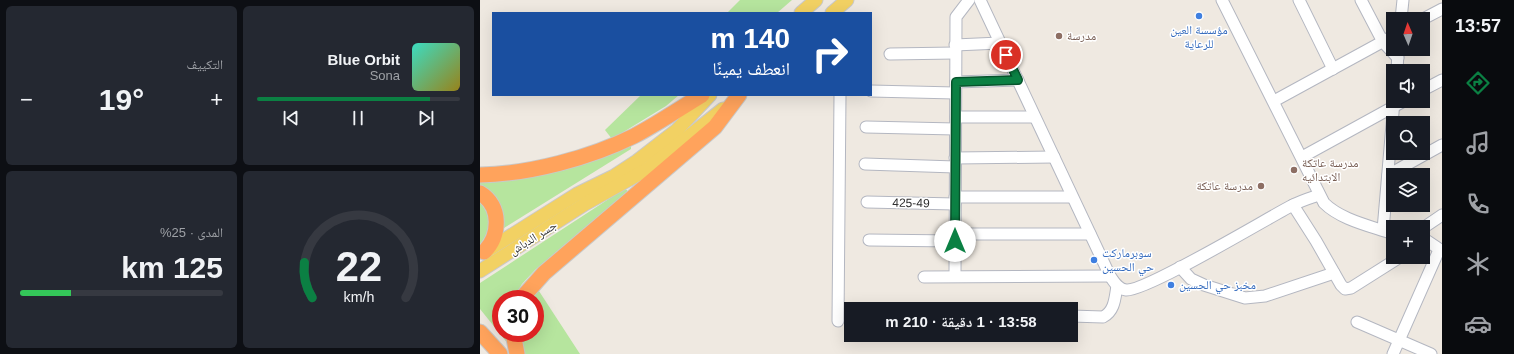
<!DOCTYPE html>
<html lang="ar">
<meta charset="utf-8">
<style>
body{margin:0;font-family:Helvetica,"Noto Naskh Arabic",sans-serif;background:#242831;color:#f1f3f6;direction:rtl;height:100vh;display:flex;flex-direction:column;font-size:15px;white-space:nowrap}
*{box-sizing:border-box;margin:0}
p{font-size:13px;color:#9ea1a6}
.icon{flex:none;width:22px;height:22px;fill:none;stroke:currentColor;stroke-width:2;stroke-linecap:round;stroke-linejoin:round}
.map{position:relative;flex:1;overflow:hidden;direction:ltr}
.details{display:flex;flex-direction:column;gap:6px;padding:6px;background:#0d0f14;width:480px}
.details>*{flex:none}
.hud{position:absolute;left:12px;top:12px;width:380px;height:84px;border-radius:0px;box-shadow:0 4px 16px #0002;direction:rtl;background:#1a4fa0;color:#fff;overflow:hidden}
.needle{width:26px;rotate:358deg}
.tools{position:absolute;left:906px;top:12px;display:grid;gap:8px}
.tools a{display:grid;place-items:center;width:44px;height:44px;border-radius:0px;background:#171b24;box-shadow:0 4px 16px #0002;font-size:20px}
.speed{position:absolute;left:12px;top:290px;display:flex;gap:8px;font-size:20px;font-weight:700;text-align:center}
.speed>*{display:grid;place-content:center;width:52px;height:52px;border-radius:50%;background:#171b24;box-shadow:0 4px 16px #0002;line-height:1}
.speed .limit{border:6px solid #d22;background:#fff;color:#111}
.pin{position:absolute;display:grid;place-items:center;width:34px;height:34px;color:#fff;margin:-17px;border:2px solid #fff;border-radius:50%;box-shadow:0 1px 4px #0007}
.me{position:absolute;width:44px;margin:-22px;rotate:0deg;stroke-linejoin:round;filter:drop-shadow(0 0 3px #0008)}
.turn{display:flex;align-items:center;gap:14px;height:84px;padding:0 16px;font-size:18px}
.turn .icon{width:52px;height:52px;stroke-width:2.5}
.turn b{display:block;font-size:28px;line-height:34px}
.big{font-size:30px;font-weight:600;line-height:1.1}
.details .widget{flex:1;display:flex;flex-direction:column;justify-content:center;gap:6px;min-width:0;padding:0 14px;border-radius:6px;background:#242831}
.details .dial{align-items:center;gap:0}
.dial svg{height:104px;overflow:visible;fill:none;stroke:#363941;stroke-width:7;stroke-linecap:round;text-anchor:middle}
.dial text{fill:#f1f3f6;stroke:none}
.song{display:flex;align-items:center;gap:12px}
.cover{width:48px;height:48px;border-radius:6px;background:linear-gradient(135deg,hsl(170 70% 55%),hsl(50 70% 35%))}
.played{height:4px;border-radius:2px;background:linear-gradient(90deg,#0b8043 85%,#363941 85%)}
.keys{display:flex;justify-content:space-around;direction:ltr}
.heat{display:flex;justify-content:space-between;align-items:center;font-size:22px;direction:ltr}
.charge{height:6px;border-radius:3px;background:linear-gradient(90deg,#34c759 25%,#363941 0)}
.details .tiles{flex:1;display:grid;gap:6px;grid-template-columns:repeat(2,1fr)}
.trip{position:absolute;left:364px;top:302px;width:234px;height:40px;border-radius:0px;background:#171b24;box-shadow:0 4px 16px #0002;font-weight:600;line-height:40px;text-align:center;direction:rtl}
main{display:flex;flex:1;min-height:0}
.tab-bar{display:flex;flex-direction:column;width:72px;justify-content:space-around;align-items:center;background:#090b0e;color:#9ea1a6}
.tab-bar .icon{width:28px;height:28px}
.tab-bar .on{color:#0b8043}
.tab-bar b{font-size:18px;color:#f1f3f6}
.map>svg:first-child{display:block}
.green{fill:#b6e59e}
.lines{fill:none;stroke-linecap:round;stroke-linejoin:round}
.minor-casing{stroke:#b4b7c1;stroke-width:13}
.major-casing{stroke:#c9c9c9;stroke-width:15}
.highway-casing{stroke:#c9c9c9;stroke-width:17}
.minor{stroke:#fff;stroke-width:11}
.major{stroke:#f2d163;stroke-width:13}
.highway{stroke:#ffa35c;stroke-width:15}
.route-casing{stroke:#07532c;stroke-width:10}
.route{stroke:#0b8043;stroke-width:7}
.shop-dot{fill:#3f7fe0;stroke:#fff;stroke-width:1.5}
.education-dot{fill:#8d6e63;stroke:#fff;stroke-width:1.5}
.labels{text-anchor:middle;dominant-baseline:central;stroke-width:3;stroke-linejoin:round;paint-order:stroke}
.shop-label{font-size:12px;fill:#366cbe;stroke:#fff;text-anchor:start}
.education-label{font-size:12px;fill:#785e54;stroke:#fff;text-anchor:start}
.street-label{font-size:12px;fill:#2e2e2e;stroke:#fff}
</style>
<main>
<nav class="tab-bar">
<b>13:57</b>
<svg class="icon on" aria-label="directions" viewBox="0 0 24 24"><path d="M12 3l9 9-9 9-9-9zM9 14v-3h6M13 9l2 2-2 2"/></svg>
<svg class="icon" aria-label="music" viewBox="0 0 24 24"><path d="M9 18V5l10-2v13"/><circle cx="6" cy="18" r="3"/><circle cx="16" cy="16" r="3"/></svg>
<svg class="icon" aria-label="phone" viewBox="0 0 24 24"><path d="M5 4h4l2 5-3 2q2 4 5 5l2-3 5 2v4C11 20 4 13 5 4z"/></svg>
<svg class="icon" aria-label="climate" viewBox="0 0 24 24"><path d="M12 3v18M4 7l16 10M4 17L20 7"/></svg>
<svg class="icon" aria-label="car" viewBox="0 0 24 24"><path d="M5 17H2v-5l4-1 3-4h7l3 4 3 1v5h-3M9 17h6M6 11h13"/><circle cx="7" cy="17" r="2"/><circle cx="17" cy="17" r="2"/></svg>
</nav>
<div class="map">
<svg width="962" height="354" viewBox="0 0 962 354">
<rect width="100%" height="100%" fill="#efe9e1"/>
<g class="green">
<polygon points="260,0 312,0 297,13 247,13"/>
<polygon points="161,95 199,95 186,106 132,139 125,130"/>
<polygon points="151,144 151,149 24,228 21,210 0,186 0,179"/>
<polygon points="144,189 147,190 147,192 55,270 42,284 33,299 21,299 21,333 28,333 29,345 0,309 0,283"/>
<path d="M0,203C12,215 11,231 0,244Z"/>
<polygon points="57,288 100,354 42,354 38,333 55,333 55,299 47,299"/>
</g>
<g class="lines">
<defs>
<g id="minor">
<path d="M500,0L630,276C634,282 638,289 646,290C665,292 786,219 811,206C820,201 830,198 839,195"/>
<path d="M742,0L844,203C861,220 891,226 913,234"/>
<polyline points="819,0 853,69"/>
<polyline points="881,0 903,42 918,58"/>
<polyline points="921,19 923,0"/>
<polyline points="943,19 962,9"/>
<polyline points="475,45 520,43"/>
<polyline points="410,54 475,53"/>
<polyline points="917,71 918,52"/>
<polyline points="476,82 538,80"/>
<polyline points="943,90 962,80"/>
<polyline points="391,91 475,93"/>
<polyline points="794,101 913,36"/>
<polyline points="476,117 554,117"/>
<polyline points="386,127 475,129"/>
<polyline points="822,157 924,101"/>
<polyline points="475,158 574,157"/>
<polyline points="385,164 475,167"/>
<polyline points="908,175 962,145"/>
<polyline points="475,197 592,197"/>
<polyline points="387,202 475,204"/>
<polyline points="813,205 836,241 861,285 865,289 871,288 920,257"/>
<polyline points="943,228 962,215"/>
<polyline points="903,230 914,101"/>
<polyline points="475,234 610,234"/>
<polyline points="943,238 962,251"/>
<polyline points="389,240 475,241"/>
<polyline points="700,267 711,279 724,285 765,298 785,296 854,273"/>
<polyline points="475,276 476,17 489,0"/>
<polyline points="444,277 630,276"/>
<path d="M591,316L623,317C635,311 635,297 637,286"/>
<polyline points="358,321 360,95"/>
<polyline points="877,322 951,354"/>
<polyline points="913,354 959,250"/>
</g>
<g id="major">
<polyline points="321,13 336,0"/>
<polyline points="352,13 367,0"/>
<polyline points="5,252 97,194 134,176 157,161 197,130 230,95"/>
<polyline points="0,271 105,204 166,170 243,109"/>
</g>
<g id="highway">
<path d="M0,175C49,174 110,158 154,136C177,124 199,109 222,95"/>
<path d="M0,193C22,206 20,236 4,252"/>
<polyline points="41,299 64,273 235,127 259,95"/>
<polyline points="0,332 20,354"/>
<polyline points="33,333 37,354"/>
</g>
</defs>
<use href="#minor" class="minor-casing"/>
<use href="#major" class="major-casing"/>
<use href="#highway" class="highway-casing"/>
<use href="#minor" class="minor"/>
<use href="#major" class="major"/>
<use href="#highway" class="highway"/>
</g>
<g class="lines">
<defs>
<polyline id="route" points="475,241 476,82 538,80 526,55"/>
</defs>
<use href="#route" class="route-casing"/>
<use href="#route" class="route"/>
</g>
<g class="shop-dot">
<circle cx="719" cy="16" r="4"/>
<circle cx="614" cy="260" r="4"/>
<circle cx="691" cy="285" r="4"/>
</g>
<g class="education-dot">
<circle cx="579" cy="36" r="4"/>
<circle cx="814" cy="170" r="4"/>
<circle cx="781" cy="186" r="4"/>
</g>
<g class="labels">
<g class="shop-label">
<text x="719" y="30" text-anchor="middle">مؤسسة العين<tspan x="719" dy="14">للرعاية</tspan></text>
<text x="622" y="253">سوبرماركت<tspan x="622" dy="14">حي الحسين</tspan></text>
<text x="699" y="285">مخبز حي الحسين</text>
</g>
<g class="education-label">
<text x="587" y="36">مدرسة</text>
<text x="822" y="163">مدرسة عاتكة<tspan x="822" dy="14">الابتدائيه</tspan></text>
<text x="773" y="186" text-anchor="end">مدرسة عاتكة</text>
</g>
<g class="street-label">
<text transform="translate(431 203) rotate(1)">425-49</text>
<text transform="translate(53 238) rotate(-32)">جسر الدباش</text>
</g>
</g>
</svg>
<div class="tools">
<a><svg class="needle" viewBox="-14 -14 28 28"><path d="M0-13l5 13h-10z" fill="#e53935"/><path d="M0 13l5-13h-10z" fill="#9ea1a6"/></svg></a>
<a><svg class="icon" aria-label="sound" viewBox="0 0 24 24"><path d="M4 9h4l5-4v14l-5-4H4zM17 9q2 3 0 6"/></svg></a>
<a><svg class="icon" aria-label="search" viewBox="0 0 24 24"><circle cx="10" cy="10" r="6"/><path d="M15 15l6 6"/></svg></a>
<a><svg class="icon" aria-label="layers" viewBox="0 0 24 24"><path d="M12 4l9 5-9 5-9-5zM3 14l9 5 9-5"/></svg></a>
<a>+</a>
</div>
<div class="speed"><div class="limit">30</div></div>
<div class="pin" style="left:526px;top:55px;background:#d93025"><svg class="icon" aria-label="arrive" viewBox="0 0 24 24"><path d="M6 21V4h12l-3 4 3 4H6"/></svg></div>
<svg class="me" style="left:475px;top:241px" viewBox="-20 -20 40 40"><circle r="19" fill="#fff"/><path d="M0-13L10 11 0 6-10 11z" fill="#0b8043"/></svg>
<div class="trip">13:58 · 1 دقيقة · 210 m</div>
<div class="hud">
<div class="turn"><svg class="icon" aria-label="right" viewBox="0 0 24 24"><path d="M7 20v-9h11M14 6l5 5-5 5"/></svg><div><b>140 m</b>انعطف يمينًا</div></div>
</div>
</div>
<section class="details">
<div class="tiles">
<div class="widget">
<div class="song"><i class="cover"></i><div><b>Blue Orbit</b><p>Sona</p></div></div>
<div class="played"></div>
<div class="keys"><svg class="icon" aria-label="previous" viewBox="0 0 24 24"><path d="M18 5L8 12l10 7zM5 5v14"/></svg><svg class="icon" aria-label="pause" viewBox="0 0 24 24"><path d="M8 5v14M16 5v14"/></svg><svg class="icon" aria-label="next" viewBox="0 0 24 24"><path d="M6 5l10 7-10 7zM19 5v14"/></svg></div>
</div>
<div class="widget"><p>التكييف</p>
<div class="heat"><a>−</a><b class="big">19°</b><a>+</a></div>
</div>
<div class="widget dial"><svg viewBox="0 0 100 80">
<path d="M14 69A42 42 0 1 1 86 69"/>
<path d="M14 69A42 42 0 0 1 8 42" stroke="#0b8043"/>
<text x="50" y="56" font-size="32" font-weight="700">22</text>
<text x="50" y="72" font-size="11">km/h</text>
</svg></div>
<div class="widget"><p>المدى · 25%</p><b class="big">125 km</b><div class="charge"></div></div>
</div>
</section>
</main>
